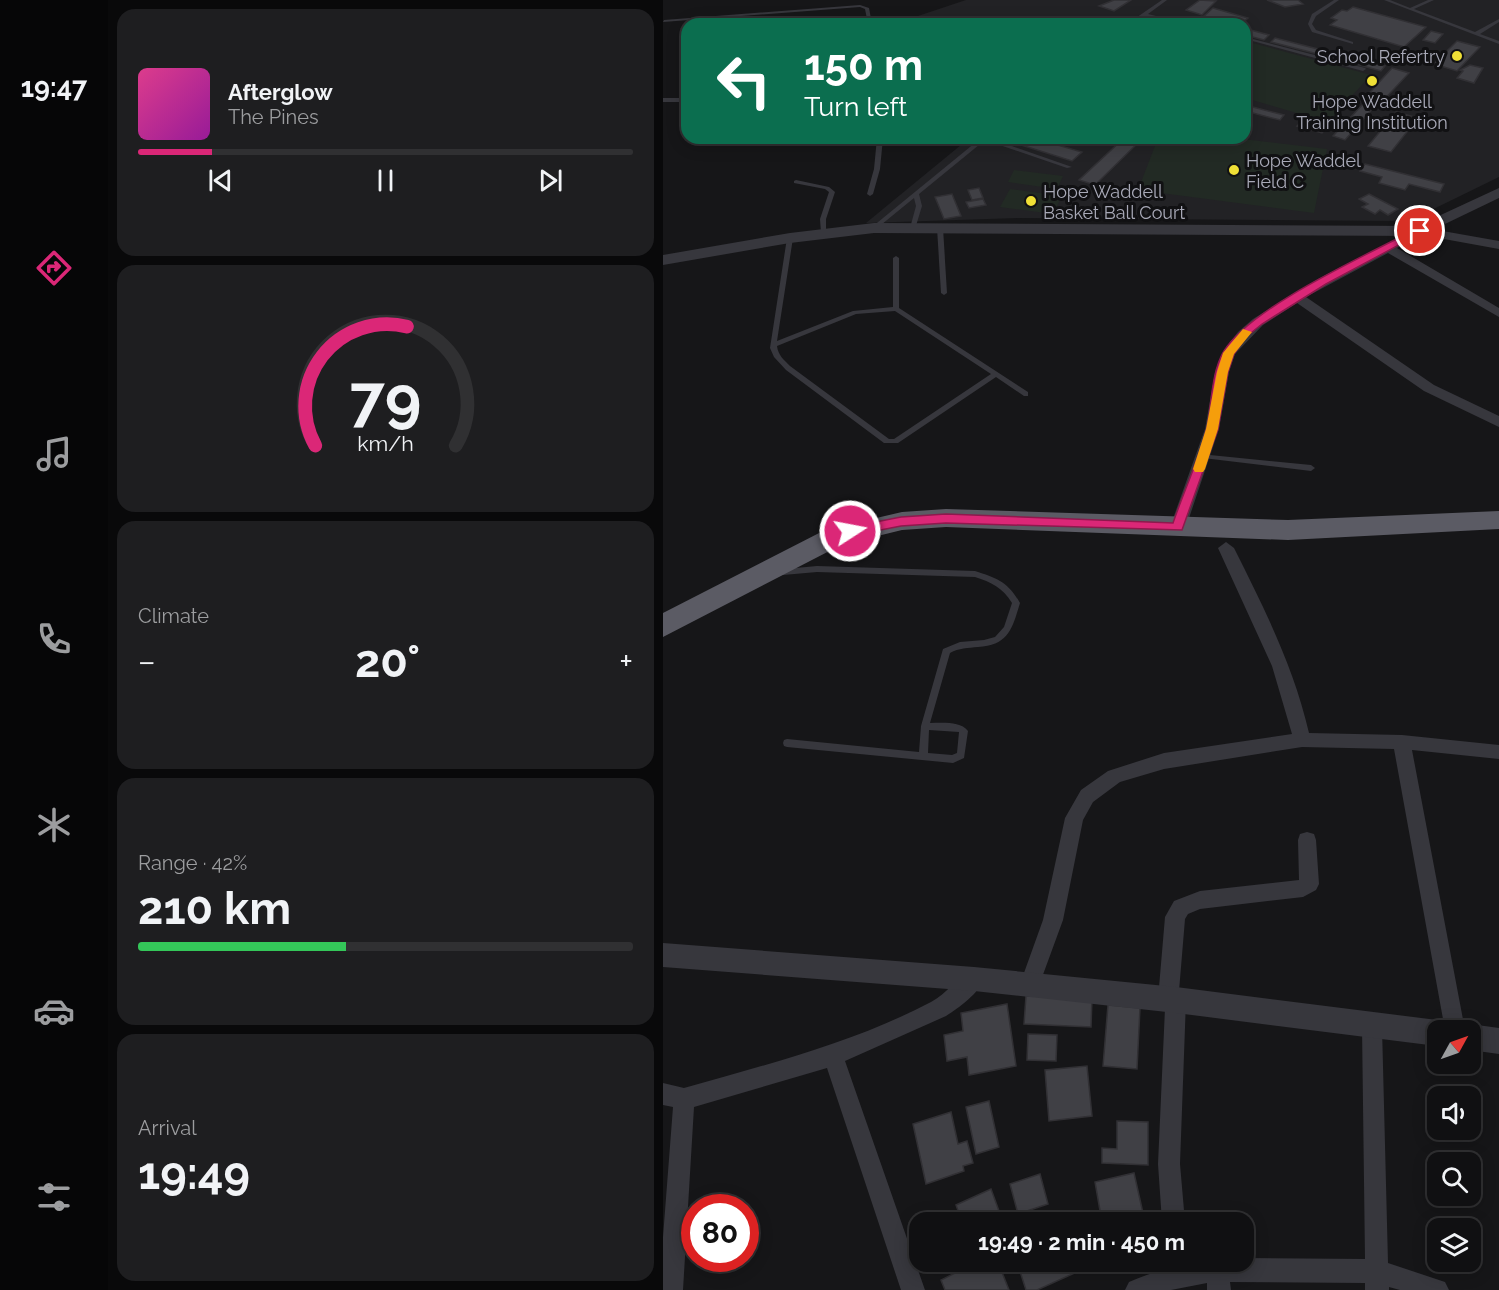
<!DOCTYPE html>
<meta charset="utf-8">
<style>
body{margin:0;font-family:Raleway,sans-serif;background:#1e1e20;color:#f1f3f6;height:100vh;display:flex;flex-direction:column;font-size:22px;white-space:nowrap}
*{box-sizing:border-box;margin:0}
p{font-size:20px;color:#9c9d9f}
.icon{flex:none;width:33px;height:33px;fill:none;stroke:currentColor;stroke-width:2;stroke-linecap:round;stroke-linejoin:round}
.map{position:relative;flex:1;overflow:hidden}
.sheet{display:flex;flex-direction:column;gap:9px;padding:9px;background:#09090a;width:555px}
.sheet>*{flex:none}
.top-card{position:absolute;left:18px;top:18px;width:570px;height:126px;border-radius:18px;box-shadow:0 3px 15px #0003,0 0 0 2px #303032;background:#0b6e4f;color:#fff;overflow:hidden}
.needle{width:39px;rotate:50deg}
.controls{position:absolute;left:764px;top:1020px;display:grid;gap:12px}
.controls a{display:grid;place-items:center;width:54px;height:54px;border-radius:12px;background:#101012;box-shadow:0 3px 15px #0003,0 0 0 2px #303032;font-size:30px}
.speed{position:absolute;left:18px;top:1194px;display:flex;gap:12px;font-size:30px;font-weight:700;text-align:center}
.speed>*{display:grid;place-content:center;width:78px;height:78px;border-radius:50%;background:#101012;box-shadow:0 3px 15px #0003,0 0 0 2px #303032;line-height:1}
.speed .limit{border:9px solid #d22;background:#fff;color:#111}
.pin{position:absolute;display:grid;place-items:center;width:51px;height:51px;color:#fff;margin:-26px;border:3px solid #fff;border-radius:50%;box-shadow:0 2px 6px #0007}
.me{position:absolute;width:66px;margin:-33px;rotate:79deg;stroke-linejoin:round;filter:drop-shadow(0 0 4px #0008)}
.turn{display:flex;align-items:center;gap:21px;height:126px;padding:0 24px;font-size:27px}
.turn .icon{width:78px;height:78px;stroke-width:2.5}
.turn b{display:block;font-size:42px;line-height:51px}
.big{font-size:45px;font-weight:700;line-height:1.1}
.sheet .card{flex:1;display:flex;flex-direction:column;justify-content:center;gap:9px;min-width:0;padding:0 21px;border-radius:18px;background:#1e1e20}
.sheet .dial{align-items:center;gap:0}
.dial svg{height:156px;overflow:visible;fill:none;stroke:#303032;stroke-width:7;stroke-linecap:round;text-anchor:middle}
.dial text{fill:#f1f3f6;stroke:none}
.song{display:flex;align-items:center;gap:18px}
.cover{width:72px;height:72px;border-radius:9px;background:linear-gradient(135deg,hsl(330 70% 55%),hsl(300 70% 35%))}
.played{height:6px;border-radius:3px;background:linear-gradient(90deg,#db2777 15%,#303032 15%)}
.keys{display:flex;justify-content:space-around;direction:ltr}
.heat{display:flex;justify-content:space-between;align-items:center;font-size:33px;direction:ltr}
.charge{height:9px;border-radius:4px;background:linear-gradient(90deg,#34c759 42%,#303032 0)}
.trip{position:absolute;left:246px;top:1212px;width:345px;height:60px;border-radius:18px;background:#101012;box-shadow:0 3px 15px #0003,0 0 0 2px #303032;font-weight:700;line-height:60px;text-align:center}
main{display:flex;flex:1;min-height:0}
.tab-bar{display:flex;flex-direction:column;width:108px;justify-content:space-around;align-items:center;background:#060607;color:#9c9d9f}
.tab-bar .icon{width:42px;height:42px}
.tab-bar .active{color:#db2777}
.tab-bar b{font-size:27px;color:#f1f3f6}
.map>svg:first-child{display:block}
.built{fill:#222225}
.green{fill:#222a24}
.building{fill:#404045;stroke:#313034;stroke-width:1.5}
.lines{fill:none;stroke-linecap:round;stroke-linejoin:round}
.service{fill:#37373d;fill-rule:evenodd}
.minor{fill:#37373d;fill-rule:evenodd}
.tertiary{fill:#37373d;fill-rule:evenodd}
.trunk{fill:#5b5b64;fill-rule:evenodd}
.route{fill:#db2777;stroke:#8e194d;stroke-width:1.5}
.slow{fill:#f59e0b}
.poi-dot{fill:#f0e036;stroke:#111113;stroke-width:2}
.labels{text-anchor:middle;dominant-baseline:central;stroke-width:6;stroke-linejoin:round;paint-order:stroke}
.far-poi-label{font-size:18px;fill:#a8a9b7;stroke:#111113;text-anchor:start}
</style>
<main>
<nav class="tab-bar">
<b>19:47</b>
<svg class="icon active" aria-label="directions" viewBox="0 0 24 24"><path d="M12 3l9 9-9 9-9-9zM9 14v-3h6M13 9l2 2-2 2"/></svg>
<svg class="icon" aria-label="music" viewBox="0 0 24 24"><path d="M9 18V5l10-2v13"/><circle cx="6" cy="18" r="3"/><circle cx="16" cy="16" r="3"/></svg>
<svg class="icon" aria-label="phone" viewBox="0 0 24 24"><path d="M5 4h4l2 5-3 2q2 4 5 5l2-3 5 2v4C11 20 4 13 5 4z"/></svg>
<svg class="icon" aria-label="climate" viewBox="0 0 24 24"><path d="M12 3v18M4 7l16 10M4 17L20 7"/></svg>
<svg class="icon" aria-label="car" viewBox="0 0 24 24"><path d="M5 17H2v-5l4-1 3-4h7l3 4 3 1v5h-3M9 17h6M6 11h13"/><circle cx="7" cy="17" r="2"/><circle cx="17" cy="17" r="2"/></svg>
<svg class="icon" aria-label="filters" viewBox="0 0 24 24"><path d="M4 7h16M4 17h16"/><circle cx="9" cy="7" r="2"/><circle cx="15" cy="17" r="2"/></svg>
</nav>
<section class="sheet">
<div class="card">
<div class="song"><i class="cover"></i><div><b>Afterglow</b><p>The Pines</p></div></div>
<div class="played"></div>
<div class="keys"><svg class="icon" aria-label="previous" viewBox="0 0 24 24"><path d="M18 5L8 12l10 7zM5 5v14"/></svg><svg class="icon" aria-label="pause" viewBox="0 0 24 24"><path d="M8 5v14M16 5v14"/></svg><svg class="icon" aria-label="next" viewBox="0 0 24 24"><path d="M6 5l10 7-10 7zM19 5v14"/></svg></div>
</div>
<div class="card dial"><svg viewBox="0 0 100 80">
<path d="M14 69A42 42 0 1 1 86 69"/>
<path d="M14 69A42 42 0 0 1 61 8" stroke="#db2777"/>
<text x="50" y="56" font-size="32" font-weight="700">79</text>
<text x="50" y="72" font-size="11">km/h</text>
</svg></div>
<div class="card"><p>Climate</p>
<div class="heat"><a>−</a><b class="big">20°</b><a>+</a></div>
</div>
<div class="card"><p>Range · 42%</p><b class="big">210 km</b><div class="charge"></div></div>
<div class="card"><p>Arrival</p><b class="big">19:49</b></div>
</section>
<div class="map">
<svg width="836" height="1290" viewBox="0 0 836 1290">
<rect width="100%" height="100%" fill="#161618"/>
<polygon class="built" points="303,0 836,0 836,177 748,220 736,221 356,218 203,223 304,140 302,138 582,138 582,24 231,24"/>
<g class="green">
<polygon points="582,41 708,75 665,122 582,98"/>
<polygon points="495,138 571,138 664,149 651,213 475,190"/>
<polygon points="351,170 400,176 394,189 345,182"/>
<polygon points="347,189 399,196 390,214 337,207"/>
</g>
<g class="building">
<polygon points="451,0 468,0 451,11 436,6"/>
<polygon points="537,0 553,1 539,15 523,10"/>
<polygon points="604,0 635,0 640,4 622,7"/>
<polygon points="690,7 763,27 741,47 667,25 674,20 668,18 679,10 684,11"/>
<polygon points="550,8 585,18 578,24 570,24 541,16"/>
<polygon points="422,18 435,22 408,24 415,23"/>
<polygon points="584,29 606,35 601,40 582,35"/>
<polygon points="768,31 780,34 772,43 760,40"/>
<polygon points="612,38 682,56 678,60 608,42"/>
<polygon points="794,41 817,47 794,71 771,64"/>
<polygon points="697,60 722,66 718,71 693,64"/>
<polygon points="807,65 820,68 811,83 794,78 800,71 797,70"/>
<polygon points="729,68 746,73 716,105 699,101"/>
<polygon points="701,103 712,106 682,140 670,136"/>
<polygon points="582,105 621,115 617,120 582,111"/>
<polygon points="733,112 755,118 728,152 705,146"/>
<polygon points="639,121 664,127 659,133 634,126"/>
<polygon points="367,138 385,142 390,138 398,138 391,144 419,152 409,161 358,145"/>
<polygon points="461,138 479,139 432,185 416,180"/>
<polygon points="702,164 781,184 777,192 746,184 742,190 716,183 719,177 697,171"/>
<polygon points="316,188 320,198 309,200 305,190"/>
<polygon points="289,194 298,216 281,219 272,197"/>
<polygon points="706,194 735,209 725,215 717,210 712,214 699,207 705,204 696,199"/>
<polygon points="320,199 323,205 306,208 303,202"/>
<polygon points="363,996 429,998 428,1027 361,1024"/>
<polygon points="344,1004 353,1066 306,1075 304,1057 284,1061 281,1035 300,1031 298,1013"/>
<polygon points="445,1005 477,1008 474,1069 440,1066"/>
<polygon points="365,1034 394,1035 393,1061 364,1060"/>
<polygon points="424,1066 429,1116 386,1121 382,1070"/>
<polygon points="326,1101 336,1147 313,1154 303,1107"/>
<polygon points="288,1112 295,1144 304,1141 310,1163 300,1166 301,1171 263,1184 250,1124"/>
<polygon points="454,1121 485,1122 485,1165 439,1163 439,1148 454,1149"/>
<polygon points="471,1173 482,1222 439,1222 432,1182"/>
<polygon points="377,1174 385,1204 355,1214 347,1184"/>
<polygon points="328,1189 340,1222 299,1222 293,1205"/>
<polygon points="314,1262 335,1262 346,1290 282,1290 278,1280"/>
<polygon points="354,1262 436,1262 374,1290 363,1290"/>
</g>
<g class="lines">
<g class="service">
<polygon points="499,0 504,0 485,14 525,24 517,24 482,16 469,24 464,24"/>
<polygon points="671,0 676,0 653,16 649,24 653,30 690,42 690,44 649,32 645,24 649,14"/>
<polygon points="721,0 727,0 747,8 765,0 771,0 751,9 812,32 836,19 836,22 817,34 836,41 836,44"/>
<polygon points="197,5 206,8 209,24 205,24 202,9 197,7 0,22 1,20"/>
<polygon points="582,37 702,68 703,69 700,71 582,39"/>
<rect x="0" y="98" width="24" height="4"/>
<polygon points="214,138 220,138 217,169 210,194 207,196 204,194 211,169"/>
<polygon points="318,138 326,138 409,167 404,168 322,140 256,194 259,206 252,229 247,228 253,206 251,198 213,229 209,229 209,227"/>
<polygon points="133,180 166,187 172,192 163,219 163,234 158,233 157,219 166,192 162,189 131,183 131,181"/>
<polygon points="277,226 280,228 284,293 281,295 278,293 274,228"/>
<path d="M127,236L130,238L114,341L190,311L230,307V258L233,256L236,258V308L365,392V396H361L333,377L235,443H221L123,370L111,357L107,348L124,238ZM232,311L328,374L231,439H226L127,366C121,360 115,355 114,346L193,314Z"/>
<polygon points="537,454 648,465 652,468 648,471 540,458 536,456"/>
<path d="M116,565L122,569L154,566L312,571C334,578 345,582 357,603C349,629 346,645 315,647C305,648 296,648 287,653L267,723C280,723 297,721 305,731L301,758L290,763L124,747L121,746L120,743L121,740L124,739L256,752L258,726L280,649L297,642L321,640L332,637L341,627L349,603C340,588 328,582 312,577L154,572L120,575L117,574L112,568ZM266,730L296,732L294,753L289,755L265,753Z"/>
</g>
<g class="minor">
<polygon points="757,227 836,241 836,249 759,235 734,248 836,308 836,317 725,253 643,297 771,385 836,416 836,427 761,391 634,303 600,325 572,354 566,372 556,429 523,527 520,531 510,531 507,527 542,429 552,372 559,353 575,332 590,319 655,279"/>
<path d="M563,542L571,548C601,608 631,667 646,733L739,735L836,745V759L749,750L802,1030H782L731,749L639,747L501,769L457,782L430,802L420,820L400,920L374,991L367,994L360,991L357,984L380,920L402,818L418,790L445,771L501,753L629,734L609,666L555,548Z"/>
<polygon points="644,832 651,834 653,840 656,884 653,890 640,897 537,909 525,914 522,919 516,991 520,993 523,1000 517,1164 522,1222 499,1222 495,1164 502,1008 498,1006 495,999 502,917 511,901 537,891 636,880 635,840 637,834"/>
<path d="M311,969L318,972L321,979C315,994 297,1007 283,1016L182,1061L262,1290H238L164,1068L31,1107L20,1290H0V1237L10,1107L0,1105V1083L21,1088C105,1064 190,1043 268,1002C284,994 294,976 311,969Z"/>
<path d="M709,1017L716,1020L719,1027L725,1263L782,1282L786,1290H737L726,1287V1290H702V1283L567,1282L568,1290H544V1283L508,1290H462L466,1282C509,1264 534,1262 580,1262V1258L702,1259L699,1027L702,1020Z"/>
</g>
<g class="tertiary">
<polygon points="836,188 836,198 757,236 211,233 127,243 0,265 0,255 127,233 211,223 754,226"/>
<polygon points="0,943 311,967 513,987 774,1020 783,1024 786,1030 774,1030 774,1046 513,1013 311,991 0,967"/>
<polygon points="807,1024 836,1028 836,1054 807,1050 807,1030 796,1030"/>
</g>
<polygon class="trunk" points="283,509 625,520 836,511 836,529 625,540 283,527 239,530 178,545 0,637 0,613 162,530 239,512"/>
</g>
<path class="route" d="M753,229L762,231L663,284L599,324L583,337L571,354L565,372L555,429L519,530L283,523L238,526L187,536L181,531L187,527L238,517L283,514L510,523C521,491 536,459 544,427C549,403 548,373 561,351C589,306 704,255 753,229Z"/>
<polygon class="slow" points="580,329 589,332 571,354 565,372 555,429 542,469 540,472 532,472 530,469 543,429 554,372 560,353"/>
<g class="poi-dot">
<circle cx="794" cy="56" r="6"/>
<circle cx="709" cy="81" r="6"/>
<circle cx="571" cy="170" r="6"/>
<circle cx="368" cy="201" r="6"/>
</g>
<g class="labels">
<g class="far-poi-label">
<text x="782" y="56" text-anchor="end">School Refertry</text>
<text x="709" y="101" text-anchor="middle">Hope Waddell<tspan x="709" dy="21">Training Institution</tspan></text>
<text x="583" y="160">Hope Waddel<tspan x="583" dy="21">Field C</tspan></text>
<text x="380" y="191">Hope Waddell<tspan x="380" dy="21">Basket Ball Court</tspan></text>
</g>
</g>
</svg>
<div class="controls">
<a><svg class="needle" viewBox="-14 -14 28 28"><path d="M0-13l5 13h-10z" fill="#e53935"/><path d="M0 13l5-13h-10z" fill="#9c9d9f"/></svg></a>
<a><svg class="icon" aria-label="sound" viewBox="0 0 24 24"><path d="M4 9h4l5-4v14l-5-4H4zM17 9q2 3 0 6"/></svg></a>
<a><svg class="icon" aria-label="search" viewBox="0 0 24 24"><circle cx="10" cy="10" r="6"/><path d="M15 15l6 6"/></svg></a>
<a><svg class="icon" aria-label="layers" viewBox="0 0 24 24"><path d="M12 4l9 5-9 5-9-5zM3 14l9 5 9-5"/></svg></a>
</div>
<div class="speed"><div class="limit">80</div></div>
<div class="pin" style="left:757px;top:231px;background:#d93025"><svg class="icon" aria-label="arrive" viewBox="0 0 24 24"><path d="M6 21V4h12l-3 4 3 4H6"/></svg></div>
<svg class="me" style="left:187px;top:531px" viewBox="-20 -20 40 40"><circle r="17" fill="#db2777" stroke="#fff" stroke-width="3"/><path d="M0-11L8 9 0 5-8 9z" fill="#fff"/></svg>
<div class="trip">19:49 · 2 min · 450 m</div>
<div class="top-card">
<div class="turn"><svg class="icon" aria-label="left" viewBox="0 0 24 24"><path d="M17 20v-9H6M10 6l-5 5 5 5"/></svg><div><b>150 m</b>Turn left</div></div>
</div>
</div>
</main>
